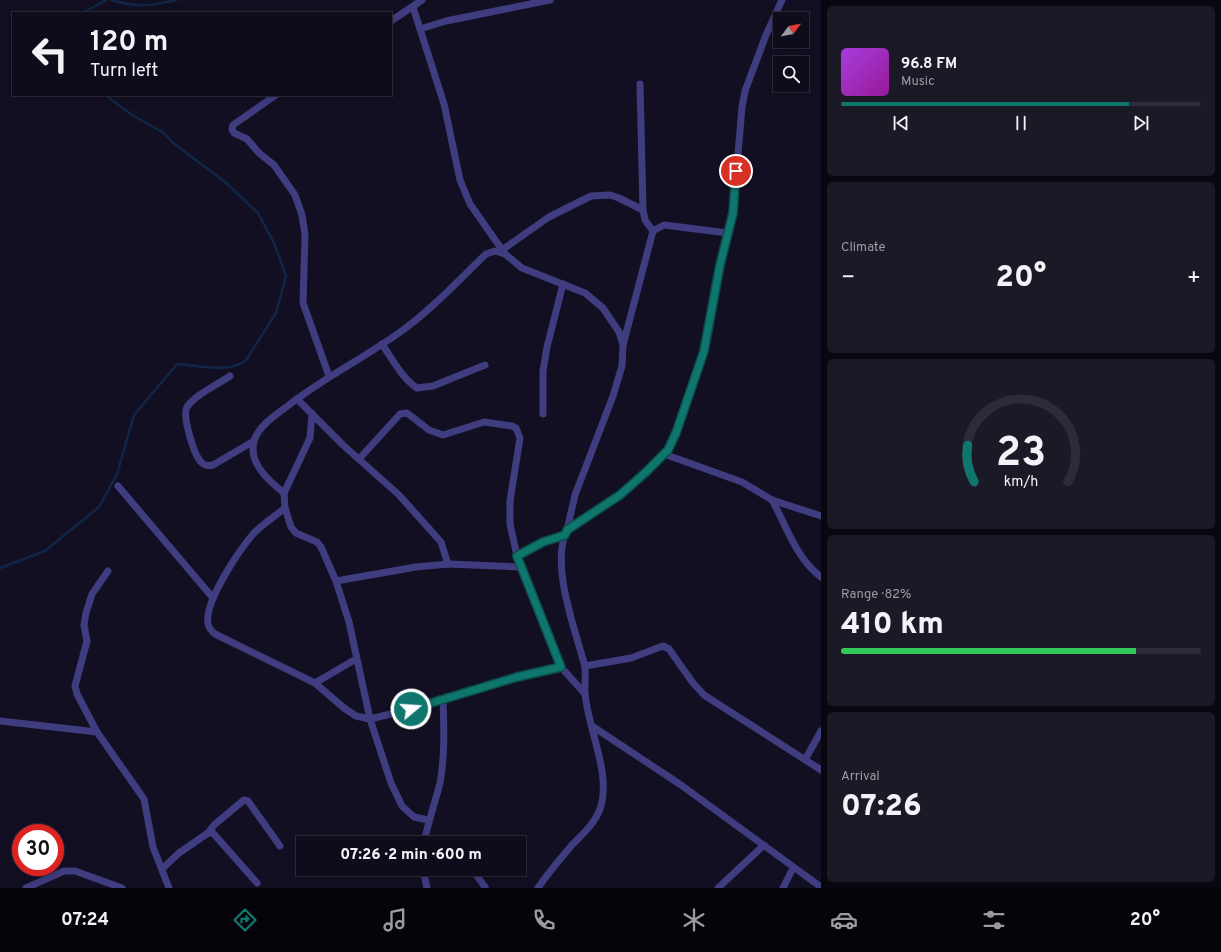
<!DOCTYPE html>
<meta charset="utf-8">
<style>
body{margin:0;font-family:Overpass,sans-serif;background:#1c1927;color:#f1f3f6;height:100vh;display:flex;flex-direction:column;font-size:15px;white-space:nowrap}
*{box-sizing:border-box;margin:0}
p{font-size:13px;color:#9b9ba2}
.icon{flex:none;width:22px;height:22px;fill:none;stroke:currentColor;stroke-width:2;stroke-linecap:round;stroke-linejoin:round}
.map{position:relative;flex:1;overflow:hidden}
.drawer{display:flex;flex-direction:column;gap:6px;padding:6px;background:#08060e;width:400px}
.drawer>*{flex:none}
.banner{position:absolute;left:12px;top:12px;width:380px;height:84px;border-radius:0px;box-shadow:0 2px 10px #0003,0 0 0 1px #2e2b39;background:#0e0b1a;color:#f1f3f6;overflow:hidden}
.needle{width:26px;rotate:58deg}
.buttons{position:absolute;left:773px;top:12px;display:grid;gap:8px}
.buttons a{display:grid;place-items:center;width:36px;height:36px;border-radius:0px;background:#0e0b1a;box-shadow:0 2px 10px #0003,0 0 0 1px #2e2b39;font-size:20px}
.speed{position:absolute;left:12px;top:824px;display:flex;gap:8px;font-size:20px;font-weight:700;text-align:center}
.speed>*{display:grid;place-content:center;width:52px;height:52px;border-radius:50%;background:#0e0b1a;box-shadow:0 2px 10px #0003,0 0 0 1px #2e2b39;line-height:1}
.speed .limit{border:6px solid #d22;background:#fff;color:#111}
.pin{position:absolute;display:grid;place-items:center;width:34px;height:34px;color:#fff;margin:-17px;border:2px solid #fff;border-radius:50%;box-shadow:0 1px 4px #0007}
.me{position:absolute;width:44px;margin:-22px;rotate:72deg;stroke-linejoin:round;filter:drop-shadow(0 0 3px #0008)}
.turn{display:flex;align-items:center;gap:14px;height:84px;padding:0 12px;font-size:18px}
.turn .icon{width:52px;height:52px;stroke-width:2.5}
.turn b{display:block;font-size:28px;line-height:34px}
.big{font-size:30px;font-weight:800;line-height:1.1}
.drawer .widget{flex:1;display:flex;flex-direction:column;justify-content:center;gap:6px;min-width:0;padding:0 14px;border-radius:6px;background:#1c1927}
.drawer .dial{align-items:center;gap:0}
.dial svg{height:104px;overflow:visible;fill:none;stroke:#2e2b39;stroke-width:7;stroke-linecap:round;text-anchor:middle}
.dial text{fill:#f1f3f6;stroke:none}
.song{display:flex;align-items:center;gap:12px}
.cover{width:48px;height:48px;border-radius:6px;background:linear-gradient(135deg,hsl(280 70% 55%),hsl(300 70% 35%))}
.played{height:4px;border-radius:2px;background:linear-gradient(90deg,#0f766e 80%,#2e2b39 80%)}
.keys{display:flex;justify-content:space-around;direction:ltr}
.heat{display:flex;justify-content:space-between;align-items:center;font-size:22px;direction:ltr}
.charge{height:6px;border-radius:3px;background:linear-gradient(90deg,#34c759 82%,#2e2b39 0)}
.trip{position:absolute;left:296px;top:836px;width:230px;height:40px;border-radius:0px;background:#0e0b1a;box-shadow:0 2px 10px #0003,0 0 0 1px #2e2b39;font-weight:800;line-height:40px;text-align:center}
.dock{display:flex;height:64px;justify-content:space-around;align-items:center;background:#06040a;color:#9b9ba2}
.dock .icon{width:28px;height:28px}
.dock .active{color:#0f766e}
.dock b{font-size:18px;color:#f1f3f6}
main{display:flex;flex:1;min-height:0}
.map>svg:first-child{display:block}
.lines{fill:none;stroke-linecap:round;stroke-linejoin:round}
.stream{stroke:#112646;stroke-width:2.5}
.street{stroke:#3f3d7f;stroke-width:7}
.route-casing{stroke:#0a4d48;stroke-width:10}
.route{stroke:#0f766e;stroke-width:7}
</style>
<main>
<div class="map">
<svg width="821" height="888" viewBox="0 0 821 888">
<rect width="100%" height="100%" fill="#130f23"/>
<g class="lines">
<g class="stream">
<path d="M112,0C137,8 150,6 176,0"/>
<polyline points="83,13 106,0"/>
<path d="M0,568L45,551L99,507L117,474L134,415L177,364C198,365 229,374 246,360L276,313L286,276L274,243L258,213L225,182L173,143L164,133L132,115L105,95"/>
</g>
<g class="street">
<polyline points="413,7 444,104 460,180 470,204 505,254 522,268 585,293 603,308 619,332 623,345 622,366 613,396 575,495 567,530"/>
<polyline points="391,21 422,0"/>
<polyline points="420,29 446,21 550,0"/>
<polyline points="640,84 643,210 645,220 653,231"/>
<polyline points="276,95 233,125 232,129 234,133 247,139 259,153 274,165 295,195 302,215 305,235 303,303 329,376"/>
<polyline points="502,250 549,217 591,196 610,195 619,198 643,210"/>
<path d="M382,344C392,359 402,378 417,388L433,386L485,365"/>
<polyline points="623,345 653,231 664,225 728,233"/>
<path d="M230,376C217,385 196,394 187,407C182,416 194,455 201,462C205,466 208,466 213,465L254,441"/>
<polyline points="297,399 343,445 399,495 441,542 448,564"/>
<path d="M312,413L310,438L284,493L285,508C275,516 263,524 254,533C240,549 200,607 209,627C210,630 213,632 215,634L315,683L344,708L356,716L370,719L411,709L517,677L561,667"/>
<polyline points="543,414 543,371 547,347 563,284"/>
<polyline points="664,454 742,482 772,500 821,516"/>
<polyline points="359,459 400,414 407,413 429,430 443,435 484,422 512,426 516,428 520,438 510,501 510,524 517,556 561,667 585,694"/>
<polyline points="118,486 213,598"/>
<path d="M284,493C269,481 248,463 254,441C258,426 277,414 289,405C325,377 366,357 403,330C433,308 459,280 486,254L495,251L505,254"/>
<path d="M772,500C787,527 796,558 821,577"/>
<polyline points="285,508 291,527 296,533 317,542 321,547 336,581 349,622 370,719 391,783 402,806 414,817 428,820"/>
<polyline points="517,556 543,541 565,535"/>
<polyline points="108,571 92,594 86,613 84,625 87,641 75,686 77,694 97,732 144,799 153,847 169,888"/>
<polyline points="336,581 416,567 448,564 521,567"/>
<polyline points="585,666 631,658 663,646 669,649 693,683 704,695 821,770"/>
<polyline points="315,683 356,659"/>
<polyline points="0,721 97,732"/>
<polyline points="592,726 681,785 821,887"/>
<polyline points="806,758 821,731"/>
<polyline points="208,833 214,825 244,800 248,801 280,846"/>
<path d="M424,843C428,822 435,803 440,783C445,755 444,727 443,699"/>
<polyline points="163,868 179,853 208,833 213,833 257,883"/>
<polyline points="423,869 427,888"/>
<polyline points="472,869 485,887"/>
<polyline points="26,888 64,871 75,871 122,888"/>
<path d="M538,888C548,873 560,859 572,845C582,835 595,823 600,809C612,774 588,730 585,693C584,684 587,673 584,663C575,629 550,564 567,530L620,495L647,473L668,450L676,433L704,351L720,265L733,213L742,107L745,91L766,35L782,0"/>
<polyline points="718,888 764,845"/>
<polyline points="783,888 793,868"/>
</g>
</g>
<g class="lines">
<defs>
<polyline id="route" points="411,709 517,677 561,667 517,556 543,542 565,535 567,530 620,495 646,472 668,450 676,433 704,351 720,265 733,213 736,171"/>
</defs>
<use href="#route" class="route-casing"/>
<use href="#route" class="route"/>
</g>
</svg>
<div class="buttons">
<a><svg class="needle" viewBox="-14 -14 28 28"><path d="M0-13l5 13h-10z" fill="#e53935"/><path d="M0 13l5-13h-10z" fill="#9b9ba2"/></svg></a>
<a><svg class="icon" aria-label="search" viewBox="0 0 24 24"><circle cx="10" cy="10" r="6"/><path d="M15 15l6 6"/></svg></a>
</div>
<div class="speed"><div class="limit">30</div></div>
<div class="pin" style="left:736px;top:171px;background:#d93025"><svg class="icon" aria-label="arrive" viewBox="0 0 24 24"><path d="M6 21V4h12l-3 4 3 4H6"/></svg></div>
<svg class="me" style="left:411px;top:709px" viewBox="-20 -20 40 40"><circle r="17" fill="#0f766e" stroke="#fff" stroke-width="3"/><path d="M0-11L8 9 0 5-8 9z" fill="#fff"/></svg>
<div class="trip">07:26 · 2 min · 600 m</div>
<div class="banner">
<div class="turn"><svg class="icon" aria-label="left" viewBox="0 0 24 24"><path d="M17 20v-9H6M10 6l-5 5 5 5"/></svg><div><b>120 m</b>Turn left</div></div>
</div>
</div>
<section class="drawer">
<div class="widget">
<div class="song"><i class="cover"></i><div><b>96.8 FM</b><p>Music</p></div></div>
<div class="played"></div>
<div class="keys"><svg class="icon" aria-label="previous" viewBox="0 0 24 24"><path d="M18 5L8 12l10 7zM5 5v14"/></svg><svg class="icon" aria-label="pause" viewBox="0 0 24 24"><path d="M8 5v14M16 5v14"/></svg><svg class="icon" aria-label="next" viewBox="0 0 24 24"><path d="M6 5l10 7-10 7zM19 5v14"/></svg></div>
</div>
<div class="widget"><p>Climate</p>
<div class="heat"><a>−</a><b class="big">20°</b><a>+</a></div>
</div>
<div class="widget dial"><svg viewBox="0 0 100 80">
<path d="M14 69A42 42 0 1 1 86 69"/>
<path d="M14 69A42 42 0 0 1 9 41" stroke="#0f766e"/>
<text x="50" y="56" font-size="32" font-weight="700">23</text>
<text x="50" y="72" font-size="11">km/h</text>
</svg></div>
<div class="widget"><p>Range · 82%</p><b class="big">410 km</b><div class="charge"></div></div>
<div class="widget"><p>Arrival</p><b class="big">07:26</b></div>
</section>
</main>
<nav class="dock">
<b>07:24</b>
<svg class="icon active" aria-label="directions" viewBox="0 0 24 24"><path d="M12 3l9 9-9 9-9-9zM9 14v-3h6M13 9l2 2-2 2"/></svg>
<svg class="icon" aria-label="music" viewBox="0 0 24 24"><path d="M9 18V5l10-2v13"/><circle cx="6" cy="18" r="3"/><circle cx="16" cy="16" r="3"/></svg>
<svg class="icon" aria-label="phone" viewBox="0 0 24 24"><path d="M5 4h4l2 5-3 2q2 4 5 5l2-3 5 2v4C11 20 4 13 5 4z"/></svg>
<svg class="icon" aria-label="climate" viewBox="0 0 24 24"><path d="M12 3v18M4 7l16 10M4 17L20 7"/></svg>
<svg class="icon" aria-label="car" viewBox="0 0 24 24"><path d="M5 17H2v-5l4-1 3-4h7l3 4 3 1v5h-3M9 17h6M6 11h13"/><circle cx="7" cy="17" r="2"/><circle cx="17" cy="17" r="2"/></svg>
<svg class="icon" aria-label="filters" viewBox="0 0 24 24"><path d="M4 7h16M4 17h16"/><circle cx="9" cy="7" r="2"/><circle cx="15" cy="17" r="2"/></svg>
<b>20°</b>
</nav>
